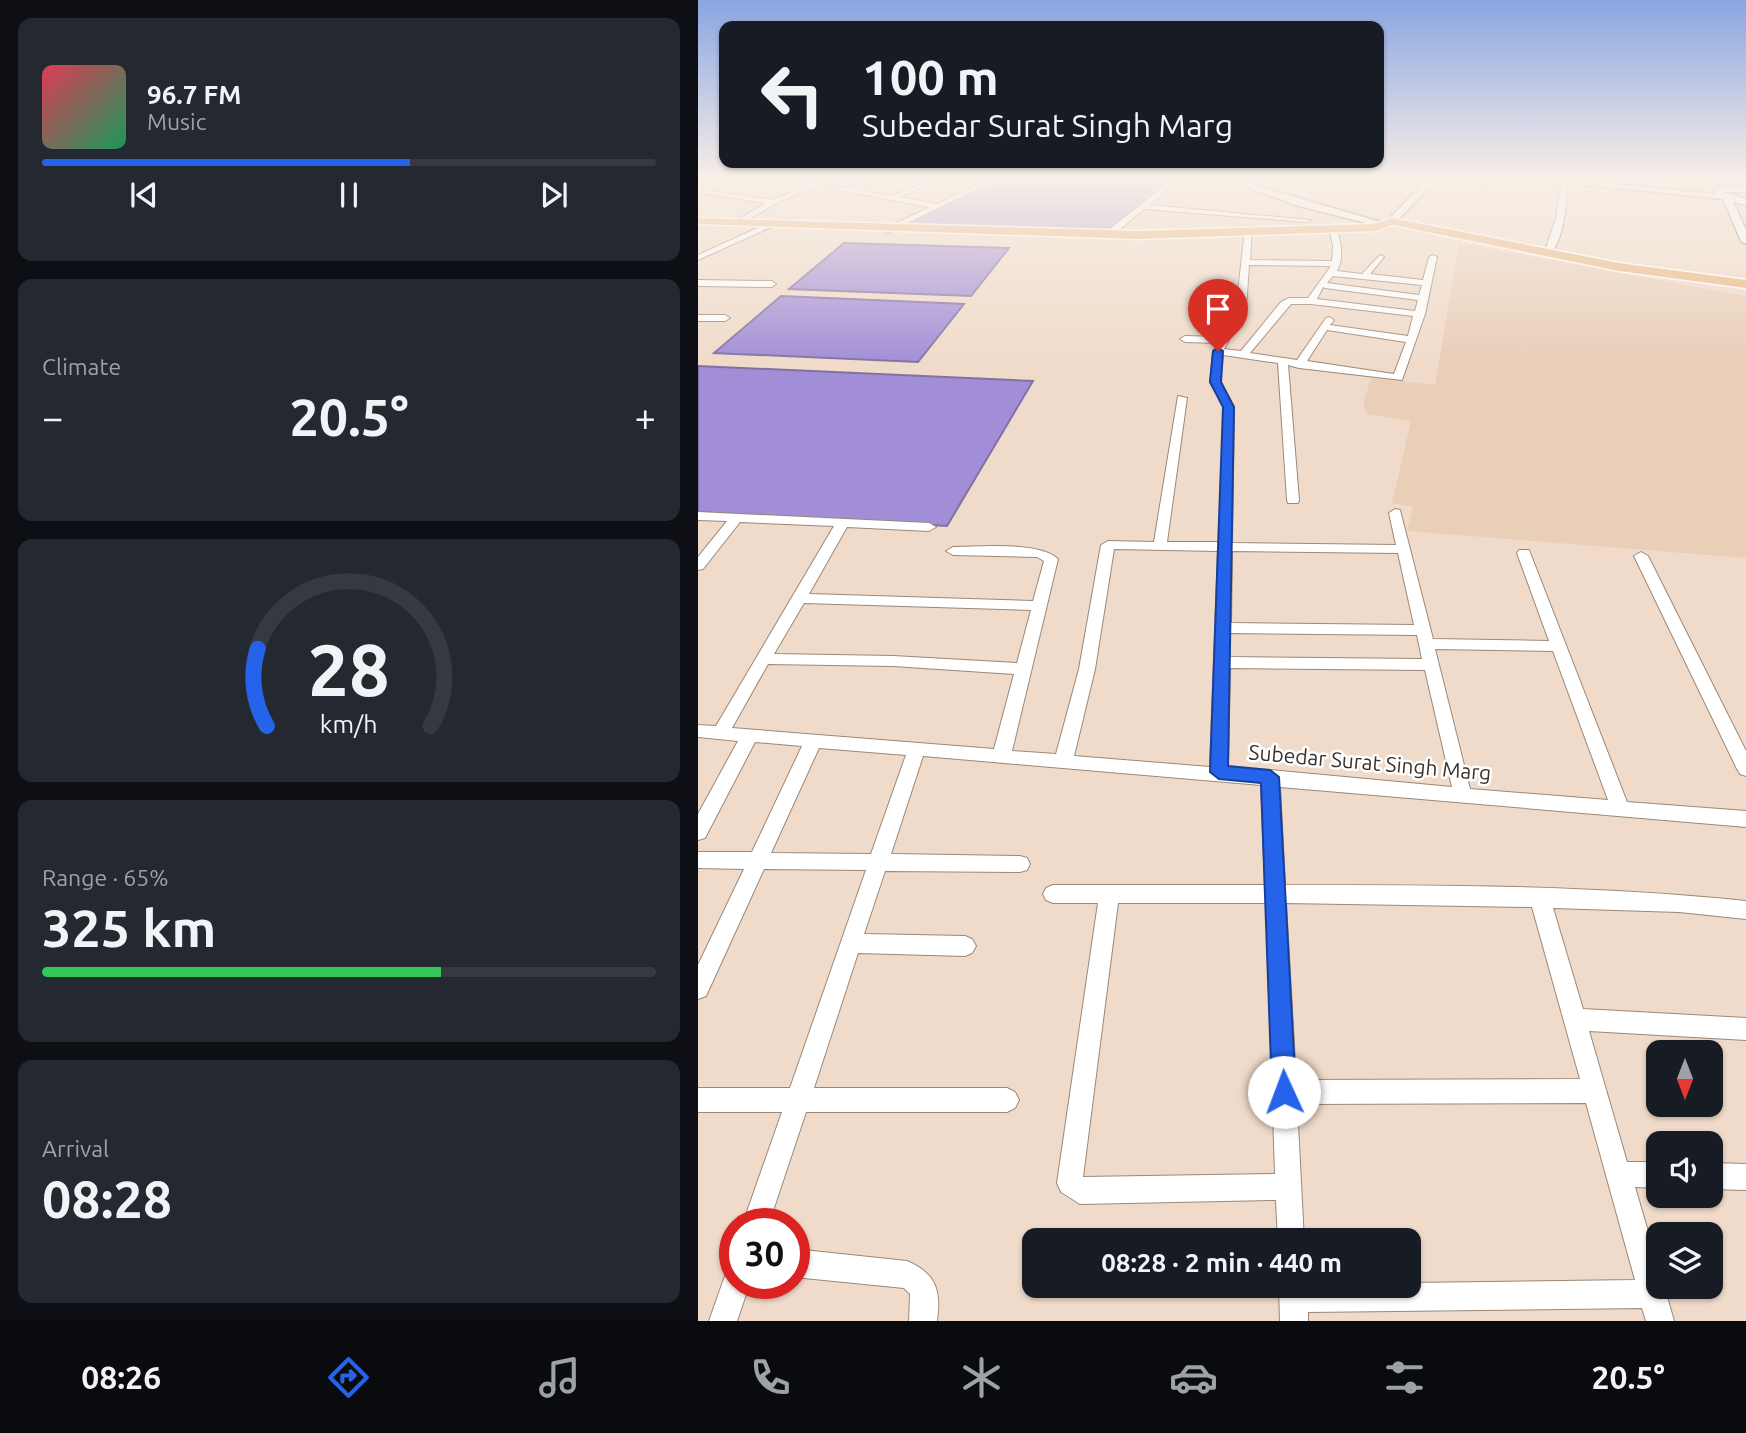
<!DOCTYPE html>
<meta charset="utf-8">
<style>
body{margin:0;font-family:Ubuntu,sans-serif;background:#242831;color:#f1f3f6;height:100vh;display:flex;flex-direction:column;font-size:26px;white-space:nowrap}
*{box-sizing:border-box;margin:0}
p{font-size:23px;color:#9ea1a6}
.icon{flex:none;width:38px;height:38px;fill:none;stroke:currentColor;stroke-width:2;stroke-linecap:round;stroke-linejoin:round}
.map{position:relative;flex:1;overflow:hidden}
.details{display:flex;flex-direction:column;gap:18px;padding:18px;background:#0d0f14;width:698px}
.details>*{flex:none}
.banner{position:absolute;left:21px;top:21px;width:665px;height:147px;border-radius:14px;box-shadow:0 2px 5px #0004;background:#171b24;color:#f1f3f6;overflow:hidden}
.needle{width:46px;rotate:180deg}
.buttons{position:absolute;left:948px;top:1040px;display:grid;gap:14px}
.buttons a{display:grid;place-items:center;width:77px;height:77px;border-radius:14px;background:#171b24;box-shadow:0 2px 5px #0004;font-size:35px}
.speed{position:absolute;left:21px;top:1208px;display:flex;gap:14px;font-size:35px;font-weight:700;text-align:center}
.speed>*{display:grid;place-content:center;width:91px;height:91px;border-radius:50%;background:#171b24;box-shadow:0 2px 5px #0004;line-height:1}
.speed .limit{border:10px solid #d22;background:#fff;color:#111}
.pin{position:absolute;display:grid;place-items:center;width:60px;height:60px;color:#fff;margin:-72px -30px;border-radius:50% 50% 50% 0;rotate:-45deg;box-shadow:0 0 7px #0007}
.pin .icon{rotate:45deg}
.me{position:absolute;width:77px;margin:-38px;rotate:358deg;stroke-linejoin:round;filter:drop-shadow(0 0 5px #0008)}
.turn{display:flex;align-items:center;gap:24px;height:147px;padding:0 28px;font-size:32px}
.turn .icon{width:91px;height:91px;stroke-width:2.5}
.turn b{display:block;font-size:49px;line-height:60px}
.big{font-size:52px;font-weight:700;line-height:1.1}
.details .widget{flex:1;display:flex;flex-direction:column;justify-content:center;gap:10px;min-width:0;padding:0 24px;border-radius:14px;background:#242831}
.details .dial{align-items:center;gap:0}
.dial svg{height:182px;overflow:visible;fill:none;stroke:#363941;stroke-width:7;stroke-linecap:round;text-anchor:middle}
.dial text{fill:#f1f3f6;stroke:none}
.song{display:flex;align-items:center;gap:21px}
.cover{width:84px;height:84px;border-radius:10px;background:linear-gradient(135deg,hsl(350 70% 55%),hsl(150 70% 35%))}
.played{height:7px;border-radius:4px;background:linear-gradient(90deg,#2563eb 60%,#363941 60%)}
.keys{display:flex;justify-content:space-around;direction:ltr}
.heat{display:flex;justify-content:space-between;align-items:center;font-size:38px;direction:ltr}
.charge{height:10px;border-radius:5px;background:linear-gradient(90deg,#34c759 65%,#363941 0)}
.trip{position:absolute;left:324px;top:1228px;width:399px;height:70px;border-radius:14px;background:#171b24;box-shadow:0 2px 5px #0004;font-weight:700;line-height:70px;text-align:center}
.tabs{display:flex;height:112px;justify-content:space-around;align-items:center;background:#090b0e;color:#9ea1a6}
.tabs .icon{width:49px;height:49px}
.tabs .on{color:#2563eb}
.tabs b{font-size:32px;color:#f1f3f6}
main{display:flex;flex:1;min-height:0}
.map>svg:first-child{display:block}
.built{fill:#e9ceb8}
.green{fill:#b0a5d6}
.water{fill:#a18ed6;stroke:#8272a3;stroke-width:2}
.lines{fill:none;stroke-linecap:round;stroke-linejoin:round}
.minor-casing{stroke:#9b8878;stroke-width:2}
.tertiary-casing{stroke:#9b8878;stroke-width:3}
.secondary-casing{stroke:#9b8878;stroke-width:3}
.primary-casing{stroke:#fff;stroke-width:3}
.minor{fill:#fff;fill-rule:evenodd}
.tertiary{fill:#fff;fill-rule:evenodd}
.secondary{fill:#fff;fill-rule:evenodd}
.primary{fill:#e8b47d;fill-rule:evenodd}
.route{fill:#2563eb;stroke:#184099;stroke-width:2}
.labels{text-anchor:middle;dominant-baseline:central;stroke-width:5;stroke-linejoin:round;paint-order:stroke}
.street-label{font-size:21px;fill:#3a322b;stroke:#fff}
</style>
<main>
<section class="details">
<div class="widget">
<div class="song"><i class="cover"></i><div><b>96.7 FM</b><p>Music</p></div></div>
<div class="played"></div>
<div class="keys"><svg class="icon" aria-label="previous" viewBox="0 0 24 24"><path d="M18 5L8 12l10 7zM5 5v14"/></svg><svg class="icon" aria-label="pause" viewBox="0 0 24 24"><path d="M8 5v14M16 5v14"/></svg><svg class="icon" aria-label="next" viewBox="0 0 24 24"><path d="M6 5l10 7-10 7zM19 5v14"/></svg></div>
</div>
<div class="widget"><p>Climate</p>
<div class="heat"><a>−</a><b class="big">20.5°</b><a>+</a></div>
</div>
<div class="widget dial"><svg viewBox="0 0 100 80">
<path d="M14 69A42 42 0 1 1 86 69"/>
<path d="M14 69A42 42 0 0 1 10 35" stroke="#2563eb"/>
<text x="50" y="56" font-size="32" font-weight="700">28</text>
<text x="50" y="72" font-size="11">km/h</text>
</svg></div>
<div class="widget"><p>Range · 65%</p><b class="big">325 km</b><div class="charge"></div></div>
<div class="widget"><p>Arrival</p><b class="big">08:28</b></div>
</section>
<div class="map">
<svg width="1048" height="1321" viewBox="0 0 1048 1321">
<rect width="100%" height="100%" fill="#f0dbca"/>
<polygon class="built" points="761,243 1048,296 1048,558 709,531 715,507 694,503 713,421 669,414 665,404 673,378 737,385"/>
<polygon class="green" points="297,180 479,180 411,235 196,227"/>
<g class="water">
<polygon points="146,243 311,248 273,296 91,289"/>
<polygon points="83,296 266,304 220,362 16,353"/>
<polygon points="0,366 335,381 249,526 0,512"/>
</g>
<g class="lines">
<defs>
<g id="minor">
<path d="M92,180C111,179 129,188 148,188C159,188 169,180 181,180L159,190L193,196L234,180H242L202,197L239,204L290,180H298L189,233L186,229L232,207L118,186L81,202L42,224L39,220L68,203L0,193V189L74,200L110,185Z"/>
<polygon points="474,180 481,180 451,205 613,220 609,222 446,209 414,236 408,236 408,232"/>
<path d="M866,181L869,183C869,202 866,244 850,255L846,253L858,219L863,183Z"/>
<polygon points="66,225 73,227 0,260 0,255"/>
<path d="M547,230L554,232L552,260L634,261L635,246L632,232L636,230L640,232C643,246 646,258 639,271L664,274L682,255L686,257L672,274L725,280L731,257L735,255L739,257L727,314L704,380L601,368L590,365L601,500L600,503H590L589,500L580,363L525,355L522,382L536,407L534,543L698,545L691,513L697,509L702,510L735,639L851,641L819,553L821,550H831L929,802L1048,811V827L582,787L587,885C740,885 896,885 1048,901V919L981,912L855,908L885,1009L1048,1018V1040L891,1031L929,1162H961V1188L937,1187L961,1269V1286H966L976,1321H948L944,1308L610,1312V1321H582L581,1286H710V1283L937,1280L888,1103L599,1104L606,1241H580L578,1200L382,1204L363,1192L359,1183L400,903H355L348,900L345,894L348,888L355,885H567L563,785L225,756L193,854L322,856L329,858L332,864L329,870L322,872L187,871L166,934L267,936L274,939L278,946L274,953L267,956L160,953L116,1088H309L317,1092L321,1100L317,1108L309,1112H108L71,1223H45L84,1112H0V1088H92L168,870L66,869L8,996L0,999V965L46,869L0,868V852H54L104,746L57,742L7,838L0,840V814L40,741L0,737V725L18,726L136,526L42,522L5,569L0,570V557L29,521L0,520V512L231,523L238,527L231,531L149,527L111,594L335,601L346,561L339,557L255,555L248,551L255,547C281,547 342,541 360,559L314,751L358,754L381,669L403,545L410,541L456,542L480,396L489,398L469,542H521L526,407L512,382L515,351L520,343L487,342L482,339L487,336L523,337L538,309ZM551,265L633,266L610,298H591L583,302L543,351L526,349L548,309ZM635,276L724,285L721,295L629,283ZM625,287L627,288L720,300L717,311L619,299ZM593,304H613L715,316L710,336L632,325L636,320L631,317L628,318L599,360L552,353ZM629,330L708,342L696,374L609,361ZM416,549L520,551L512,767L376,756L397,669ZM534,551L700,553L716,625L533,623ZM106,603L333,610L319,663L195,656L76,654ZM532,633L719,635L724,659L532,657ZM737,649L855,651L910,800L772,789ZM70,664L195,666L316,674L296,749L34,728ZM532,668L727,670L754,787L572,770L530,769ZM121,748L208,755L173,854L73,853ZM420,903H568L577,1174L385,1177ZM588,903L834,907L882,1079L598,1080Z"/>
<polygon points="0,280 74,281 78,284 74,287 0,286"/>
<polygon points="0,315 27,315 32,318 27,321 0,321"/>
<polygon points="943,552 950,556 1048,751 1048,776 1042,774 1039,769 936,556"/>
<polygon points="1013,1163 1048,1164 1048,1190 1013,1189"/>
<path d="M96,1249L209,1261C239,1274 243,1291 239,1321H211L212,1294L206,1288L96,1277Z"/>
<polygon points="37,1270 37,1283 52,1283 39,1321 11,1321 28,1273"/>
</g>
<g id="tertiary">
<polygon points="728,181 735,183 697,223 691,223 691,219"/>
<polygon points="753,181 897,182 1016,194 1016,190 1026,186 1048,186 1048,192 1026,192 1048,199 1048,205 1035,202 1048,230 1048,244 1043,241 1025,199 897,186 756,185"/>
</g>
<polygon id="secondary" points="527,180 539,180 693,225 688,228 601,206"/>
<polygon id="primary" points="0,218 440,231 676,224 694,218 921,263 1048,280 1048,288 921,271 695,225 677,231 440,239 0,224"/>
</defs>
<use href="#minor" class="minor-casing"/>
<use href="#tertiary" class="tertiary-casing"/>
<use href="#secondary" class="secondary-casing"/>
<use href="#primary" class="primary-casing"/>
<use href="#minor" class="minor"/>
<use href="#tertiary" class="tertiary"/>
<use href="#secondary" class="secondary"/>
<use href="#primary" class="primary"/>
</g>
<linearGradient id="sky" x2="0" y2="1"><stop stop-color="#8ba5e1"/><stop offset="0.49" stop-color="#f8efe7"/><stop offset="1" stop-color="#f8efe7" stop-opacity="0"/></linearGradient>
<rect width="1048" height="365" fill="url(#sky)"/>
<polygon class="route" points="520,348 525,351 523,382 536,407 530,766 572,770 581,777 598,1092 595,1101 586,1104 578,1101 574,1092 563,783 521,779 512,772 525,407 512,382 515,351"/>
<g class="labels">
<g class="street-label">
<text transform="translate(672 762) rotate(5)">Subedar Surat Singh Marg</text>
</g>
</g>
</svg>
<div class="buttons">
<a><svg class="needle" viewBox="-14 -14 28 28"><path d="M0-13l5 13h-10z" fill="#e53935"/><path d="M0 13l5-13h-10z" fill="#9ea1a6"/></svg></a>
<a><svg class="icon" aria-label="sound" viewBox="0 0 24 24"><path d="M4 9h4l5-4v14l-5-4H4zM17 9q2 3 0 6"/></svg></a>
<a><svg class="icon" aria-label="layers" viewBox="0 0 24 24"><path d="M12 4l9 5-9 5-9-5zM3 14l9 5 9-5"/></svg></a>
</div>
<div class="speed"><div class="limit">30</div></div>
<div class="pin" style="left:520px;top:351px;background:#d93025"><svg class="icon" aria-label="arrive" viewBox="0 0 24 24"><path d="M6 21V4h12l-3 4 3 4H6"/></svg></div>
<svg class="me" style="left:586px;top:1092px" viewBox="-20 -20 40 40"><circle r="19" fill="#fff"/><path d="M0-13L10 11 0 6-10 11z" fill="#2563eb"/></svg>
<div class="trip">08:28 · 2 min · 440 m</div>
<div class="banner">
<div class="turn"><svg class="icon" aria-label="left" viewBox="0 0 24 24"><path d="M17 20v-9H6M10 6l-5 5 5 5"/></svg><div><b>100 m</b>Subedar Surat Singh Marg</div></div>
</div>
</div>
</main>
<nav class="tabs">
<b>08:26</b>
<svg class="icon on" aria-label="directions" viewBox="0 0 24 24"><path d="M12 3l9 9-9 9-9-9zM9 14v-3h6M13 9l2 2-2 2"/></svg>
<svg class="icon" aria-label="music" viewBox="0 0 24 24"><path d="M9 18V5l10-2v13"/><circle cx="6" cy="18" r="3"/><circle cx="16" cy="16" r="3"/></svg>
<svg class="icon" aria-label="phone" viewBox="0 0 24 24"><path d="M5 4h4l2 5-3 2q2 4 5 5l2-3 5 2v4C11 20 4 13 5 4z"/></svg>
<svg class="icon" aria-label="climate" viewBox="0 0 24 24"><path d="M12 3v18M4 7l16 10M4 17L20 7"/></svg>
<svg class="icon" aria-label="car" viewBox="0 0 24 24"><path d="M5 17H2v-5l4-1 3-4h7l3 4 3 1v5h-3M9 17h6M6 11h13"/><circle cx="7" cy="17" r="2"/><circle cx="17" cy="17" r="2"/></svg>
<svg class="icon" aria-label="filters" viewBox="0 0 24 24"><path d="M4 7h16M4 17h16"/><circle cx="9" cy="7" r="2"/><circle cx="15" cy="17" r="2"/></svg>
<b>20.5°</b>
</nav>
